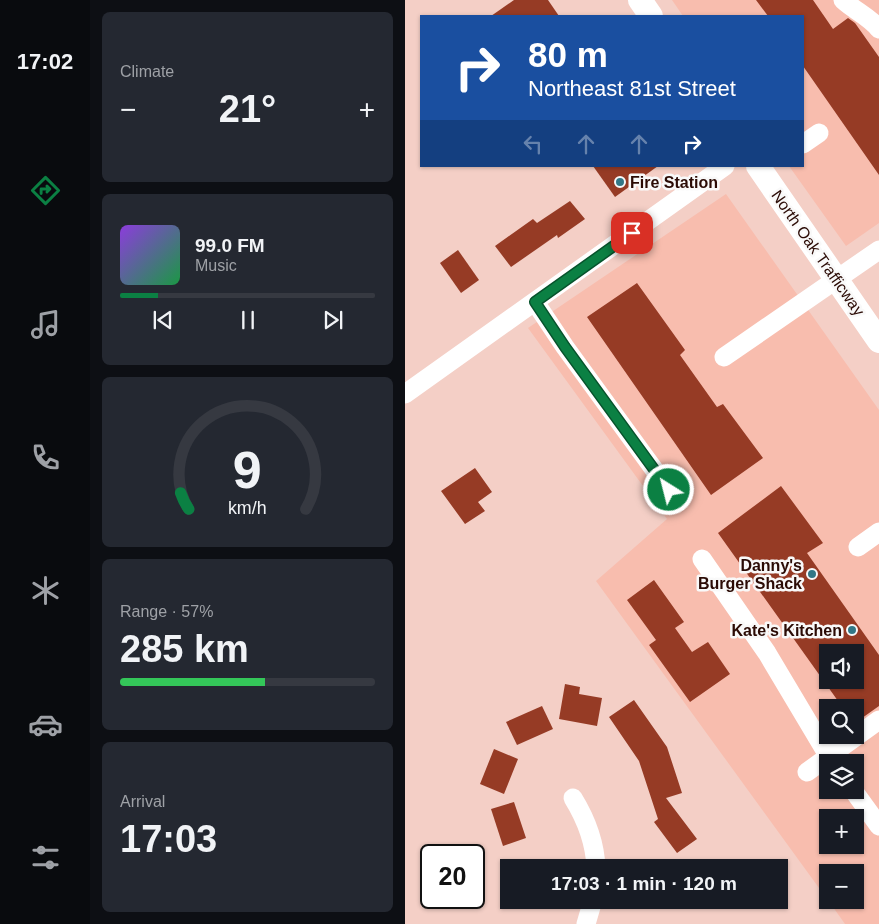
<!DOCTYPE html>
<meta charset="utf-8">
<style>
body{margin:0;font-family:Helvetica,sans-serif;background:#242831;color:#f1f3f6;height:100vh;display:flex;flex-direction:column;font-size:19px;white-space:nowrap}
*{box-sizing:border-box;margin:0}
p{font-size:16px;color:#9ea1a6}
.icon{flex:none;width:28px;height:28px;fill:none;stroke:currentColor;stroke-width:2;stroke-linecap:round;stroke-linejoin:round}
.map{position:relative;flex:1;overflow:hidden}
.details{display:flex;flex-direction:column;gap:12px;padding:12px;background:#0d0f14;width:315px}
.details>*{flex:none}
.hud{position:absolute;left:15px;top:15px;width:384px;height:152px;border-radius:0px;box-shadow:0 1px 4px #0004;background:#1a4fa0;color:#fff;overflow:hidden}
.controls{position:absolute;left:414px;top:644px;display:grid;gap:10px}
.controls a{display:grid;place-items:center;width:45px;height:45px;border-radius:0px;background:#171b24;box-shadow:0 1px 4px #0004;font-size:25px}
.speed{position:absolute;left:15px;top:844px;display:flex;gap:10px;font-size:25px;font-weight:700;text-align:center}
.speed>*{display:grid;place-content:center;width:65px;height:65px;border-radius:50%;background:#171b24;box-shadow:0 1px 4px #0004;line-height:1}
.speed .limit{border:2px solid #111;border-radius:8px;background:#fff;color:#111}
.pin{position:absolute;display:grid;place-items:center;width:42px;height:42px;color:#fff;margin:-21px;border-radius:10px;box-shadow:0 2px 8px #0006}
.me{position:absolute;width:55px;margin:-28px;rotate:324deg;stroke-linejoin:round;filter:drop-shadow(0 0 4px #0008)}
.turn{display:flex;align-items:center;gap:18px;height:105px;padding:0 25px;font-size:22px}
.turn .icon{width:65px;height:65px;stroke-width:2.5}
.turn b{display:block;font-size:35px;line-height:42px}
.lanes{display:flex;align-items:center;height:48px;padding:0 25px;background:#0003;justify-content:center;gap:25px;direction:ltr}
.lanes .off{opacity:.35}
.big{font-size:38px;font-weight:700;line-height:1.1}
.details .tile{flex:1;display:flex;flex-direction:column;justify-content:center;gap:8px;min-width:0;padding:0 18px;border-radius:8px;background:#242831}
.details .dial{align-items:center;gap:0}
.dial svg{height:130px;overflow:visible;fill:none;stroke:#363941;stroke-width:7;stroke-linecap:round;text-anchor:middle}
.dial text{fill:#f1f3f6;stroke:none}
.song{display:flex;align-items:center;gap:15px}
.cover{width:60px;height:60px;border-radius:8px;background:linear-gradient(135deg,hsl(270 70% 55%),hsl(140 70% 35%))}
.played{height:5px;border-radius:2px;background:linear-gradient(90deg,#0b8043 15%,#363941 15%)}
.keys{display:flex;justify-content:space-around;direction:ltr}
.heat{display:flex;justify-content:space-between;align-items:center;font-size:28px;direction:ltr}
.charge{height:8px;border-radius:4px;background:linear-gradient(90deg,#34c759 57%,#363941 0)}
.trip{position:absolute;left:95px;top:859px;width:288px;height:50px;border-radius:0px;background:#171b24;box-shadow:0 1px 4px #0004;font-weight:700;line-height:50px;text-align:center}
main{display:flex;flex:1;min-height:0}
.tab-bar{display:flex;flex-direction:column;width:90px;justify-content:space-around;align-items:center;background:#090b0e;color:#9ea1a6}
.tab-bar .icon{width:35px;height:35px}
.tab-bar .selected{color:#0b8043}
.tab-bar b{font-size:22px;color:#f1f3f6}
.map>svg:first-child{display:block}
.built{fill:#f8bdae;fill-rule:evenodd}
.building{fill:#963b25;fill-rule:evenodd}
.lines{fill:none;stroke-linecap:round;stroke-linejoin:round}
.minor{stroke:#fff;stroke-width:19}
.major{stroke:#fff;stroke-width:24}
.route-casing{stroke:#07532c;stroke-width:12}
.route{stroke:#0b8043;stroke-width:9}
.poi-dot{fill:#327786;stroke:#f9f9f9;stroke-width:2}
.labels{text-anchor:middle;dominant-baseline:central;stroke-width:5;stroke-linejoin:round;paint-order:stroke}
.poi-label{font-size:16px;font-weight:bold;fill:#2b0b05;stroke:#f9f9f9;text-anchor:end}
.street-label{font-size:16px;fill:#2b0b05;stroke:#f9f9f9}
</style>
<main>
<nav class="tab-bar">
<b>17:02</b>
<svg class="icon selected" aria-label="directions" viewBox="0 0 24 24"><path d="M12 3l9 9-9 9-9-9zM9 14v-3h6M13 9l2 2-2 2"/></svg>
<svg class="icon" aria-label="music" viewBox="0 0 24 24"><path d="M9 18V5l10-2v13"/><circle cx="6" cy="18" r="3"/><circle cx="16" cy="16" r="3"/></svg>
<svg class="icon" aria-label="phone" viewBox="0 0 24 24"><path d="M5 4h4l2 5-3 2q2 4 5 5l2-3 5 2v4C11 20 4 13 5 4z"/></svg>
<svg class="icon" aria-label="climate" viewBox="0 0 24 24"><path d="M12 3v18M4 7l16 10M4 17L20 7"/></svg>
<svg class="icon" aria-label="car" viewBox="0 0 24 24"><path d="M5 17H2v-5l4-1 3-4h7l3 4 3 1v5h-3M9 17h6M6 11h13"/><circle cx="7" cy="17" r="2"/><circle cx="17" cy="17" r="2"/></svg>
<svg class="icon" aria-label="filters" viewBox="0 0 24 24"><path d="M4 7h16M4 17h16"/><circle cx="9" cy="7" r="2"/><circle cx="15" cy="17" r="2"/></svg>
</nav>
<section class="details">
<div class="tile"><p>Climate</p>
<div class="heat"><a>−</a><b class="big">21°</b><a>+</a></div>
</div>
<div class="tile">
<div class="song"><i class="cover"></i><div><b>99.0 FM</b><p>Music</p></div></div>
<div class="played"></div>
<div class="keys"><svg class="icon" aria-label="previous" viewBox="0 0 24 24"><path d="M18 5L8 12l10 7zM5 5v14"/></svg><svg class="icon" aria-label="pause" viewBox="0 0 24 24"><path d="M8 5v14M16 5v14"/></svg><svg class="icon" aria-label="next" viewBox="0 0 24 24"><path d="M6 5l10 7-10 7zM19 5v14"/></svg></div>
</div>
<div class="tile dial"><svg viewBox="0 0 100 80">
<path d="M14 69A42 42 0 1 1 86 69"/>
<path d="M14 69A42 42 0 0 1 9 59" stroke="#0b8043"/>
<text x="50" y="56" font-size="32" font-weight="700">9</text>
<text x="50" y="72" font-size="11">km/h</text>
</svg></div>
<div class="tile"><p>Range · 57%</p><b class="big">285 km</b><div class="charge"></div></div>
<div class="tile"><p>Arrival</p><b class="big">17:03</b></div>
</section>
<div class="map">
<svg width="474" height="924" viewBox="0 0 474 924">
<rect width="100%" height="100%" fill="#f4cfc6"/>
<g class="built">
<polygon points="267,0 474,0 474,223 441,246 384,166 398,166 398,16 278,16"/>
<path d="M321,194L474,410V924H440L423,900H450V872H422V899L191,581L262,519L123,328ZM422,652H450V680H422ZM422,708H450V735H422ZM422,762H450V790H422ZM422,818H450V845H422Z"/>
</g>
<g class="building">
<polygon points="109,0 143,0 154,16 86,16"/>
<polygon points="351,0 408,0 428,29 443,18 450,23 474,57 474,175 398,66 398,16 363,16"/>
<polygon points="188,166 253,166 210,197"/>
<polygon points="165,201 180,219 153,238 152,235 106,267 90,246 128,219 132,223"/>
<polygon points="53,250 74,280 56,293 35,263"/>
<polygon points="232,283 280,350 275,355 312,407 318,404 358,458 306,495 182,317"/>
<polygon points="70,468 87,492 73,502 80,511 60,524 36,491"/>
<path d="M376,486L418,543L402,553L474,655V706L450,723V708H438L313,533ZM422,652H450V680H422Z"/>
<polygon points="249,580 279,622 270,628 287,652 303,642 325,674 285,702 244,645 251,640 222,600"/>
<polygon points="160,684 175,687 174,694 197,698 192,726 154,719"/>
<polygon points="229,700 262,747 277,793 261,798 292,839 272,853 249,822 253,819 234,761 204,717"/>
<polygon points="137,706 148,729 112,745 101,722"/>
<polygon points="89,749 113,759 99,794 75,784"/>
<polygon points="109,802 121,838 98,846 86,809"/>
</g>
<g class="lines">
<g class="minor">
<path d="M438,0C450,11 465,17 474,29"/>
<polyline points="398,144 414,133"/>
<polyline points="130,302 160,347 264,490"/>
<polyline points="319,357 474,250"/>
<polyline points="0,394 320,166"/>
<polyline points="453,547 474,532"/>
<polyline points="297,559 362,653 427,762"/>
<polyline points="402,772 474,720"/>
<polyline points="448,790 474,826"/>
<path d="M168,798C181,819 190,842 191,868"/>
<polyline points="181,924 188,900"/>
</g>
<g class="major">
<polyline points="235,0 246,16"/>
<polyline points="353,166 474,341"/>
</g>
</g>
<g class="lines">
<defs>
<polyline id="route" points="227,233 130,302 160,347 264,490"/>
</defs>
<use href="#route" class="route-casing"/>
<use href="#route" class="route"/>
</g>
<g class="poi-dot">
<circle cx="215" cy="182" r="5"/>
<circle cx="407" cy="574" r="5"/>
<circle cx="447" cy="630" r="5"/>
</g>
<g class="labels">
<g class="poi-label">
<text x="225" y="182" text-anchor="start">Fire Station</text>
<text x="397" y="565">Danny's<tspan x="397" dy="18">Burger Shack</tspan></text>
<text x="437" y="630">Kate's Kitchen</text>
</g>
<g class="street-label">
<text transform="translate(413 253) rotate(55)">North Oak Trafficway</text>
</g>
</g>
</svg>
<div class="controls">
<a><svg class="icon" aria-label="sound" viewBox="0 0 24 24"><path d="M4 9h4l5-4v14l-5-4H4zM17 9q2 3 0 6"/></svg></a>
<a><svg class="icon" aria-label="search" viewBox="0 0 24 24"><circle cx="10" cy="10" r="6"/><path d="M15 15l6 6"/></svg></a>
<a><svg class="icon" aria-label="layers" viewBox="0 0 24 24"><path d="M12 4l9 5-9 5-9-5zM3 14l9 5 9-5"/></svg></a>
<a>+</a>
<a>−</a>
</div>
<div class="speed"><div class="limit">20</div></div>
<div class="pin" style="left:227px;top:233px;background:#d93025"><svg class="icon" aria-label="arrive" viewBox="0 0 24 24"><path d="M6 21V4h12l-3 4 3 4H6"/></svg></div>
<svg class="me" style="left:264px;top:490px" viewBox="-20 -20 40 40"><circle r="17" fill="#0b8043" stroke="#fff" stroke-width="3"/><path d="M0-11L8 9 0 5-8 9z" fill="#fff"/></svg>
<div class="trip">17:03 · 1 min · 120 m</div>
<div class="hud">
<div class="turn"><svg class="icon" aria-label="right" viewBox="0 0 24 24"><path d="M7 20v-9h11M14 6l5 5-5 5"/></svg><div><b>80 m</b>Northeast 81st Street</div></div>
<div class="lanes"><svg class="icon off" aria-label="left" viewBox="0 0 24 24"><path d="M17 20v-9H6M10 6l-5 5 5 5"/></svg><svg class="icon off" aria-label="ahead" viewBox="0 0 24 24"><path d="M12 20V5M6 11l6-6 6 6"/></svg><svg class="icon off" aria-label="ahead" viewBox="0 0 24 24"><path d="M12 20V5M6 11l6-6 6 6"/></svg><svg class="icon" aria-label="right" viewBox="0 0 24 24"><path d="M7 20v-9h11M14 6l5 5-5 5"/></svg></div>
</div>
</div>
</main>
